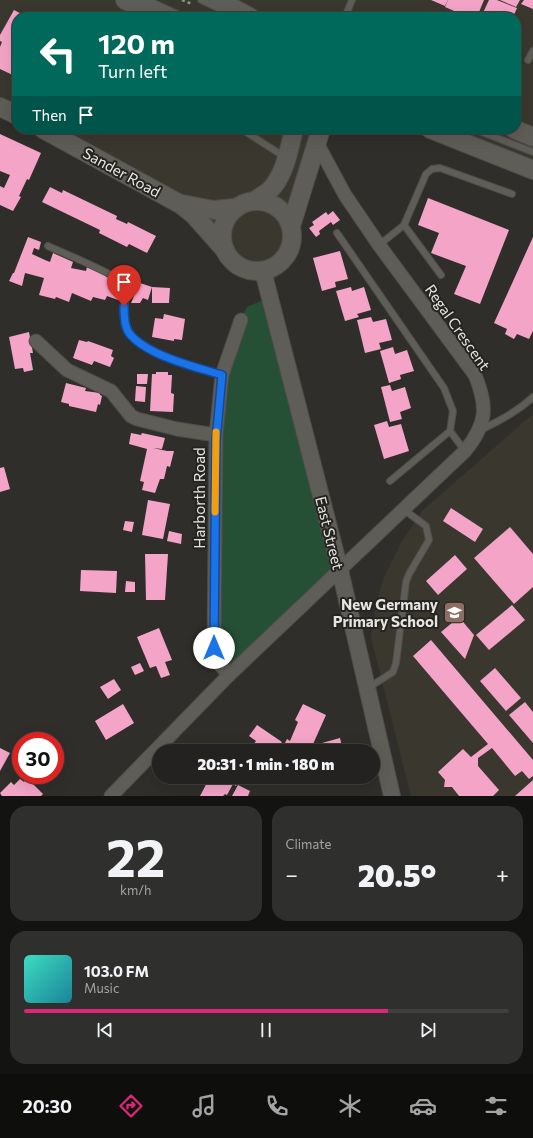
<!DOCTYPE html>
<meta charset="utf-8">
<style>
body{margin:0;font-family:Commissioner,sans-serif;background:#2f2f2d;color:#f1f3f6;height:100vh;display:flex;flex-direction:column;font-size:15px;white-space:nowrap}
*{box-sizing:border-box;margin:0}
p{font-size:13px;color:#a3a4a5}
.icon{flex:none;width:22px;height:22px;fill:none;stroke:currentColor;stroke-width:2;stroke-linecap:round;stroke-linejoin:round}
.map{position:relative;height:796px;overflow:hidden}
.drawer{display:flex;flex-direction:column;gap:10px;padding:10px;background:#131312;flex:1}
.drawer>*{flex:none}
.guide{position:absolute;left:12px;top:12px;width:509px;height:122px;border-radius:16px;box-shadow:0 4px 16px #0002,0 0 0 1px #403f3e;background:#00695c;color:#fff;overflow:hidden}
.speed{position:absolute;left:12px;top:732px;display:flex;gap:8px;font-size:20px;font-weight:700;text-align:center}
.speed>*{display:grid;place-content:center;width:52px;height:52px;border-radius:50%;background:#232220;box-shadow:0 4px 16px #0002,0 0 0 1px #403f3e;line-height:1}
.speed .limit{border:6px solid #d22;background:#fff;color:#111}
.pin{position:absolute;display:grid;place-items:center;width:34px;height:34px;color:#fff;margin:-41px -17px;border-radius:50% 50% 50% 0;rotate:-45deg;box-shadow:0 0 4px #0007}
.pin .icon{rotate:45deg}
.me{position:absolute;width:44px;margin:-22px;rotate:0deg;stroke-linejoin:round;filter:drop-shadow(0 0 3px #0008)}
.turn{display:flex;align-items:center;gap:14px;height:84px;padding:0 20px;font-size:18px}
.turn .icon{width:52px;height:52px;stroke-width:2.5}
.turn b{display:block;font-size:28px;line-height:34px}
.then{display:flex;align-items:center;height:38px;padding:0 20px;background:#0003;gap:8px;font-size:15px}
.big{font-size:30px;font-weight:800;line-height:1.1}
.drawer .card{flex:1;display:flex;flex-direction:column;justify-content:center;gap:6px;min-width:0;padding:0 14px;border-radius:16px;background:#2f2f2d}
.drawer .dial{align-items:center;gap:0}
.dial b{font-size:52px;line-height:1}
.song{display:flex;align-items:center;gap:12px}
.cover{width:48px;height:48px;border-radius:6px;background:linear-gradient(135deg,hsl(170 70% 55%),hsl(190 70% 35%))}
.played{height:4px;border-radius:2px;background:linear-gradient(90deg,#db2777 75%,#403f3e 75%)}
.keys{display:flex;justify-content:space-around;direction:ltr}
.heat{display:flex;justify-content:space-between;align-items:center;font-size:22px;direction:ltr}
.drawer .tiles{flex:1;display:grid;gap:10px;grid-template-columns:1fr 1fr}
.card:last-child{grid-column:span 2}
.trip{position:absolute;left:152px;top:744px;width:228px;height:40px;border-radius:20px;background:#232220;box-shadow:0 4px 16px #0002,0 0 0 1px #403f3e;font-weight:800;line-height:40px;text-align:center}
.menu{display:flex;height:64px;justify-content:space-around;align-items:center;background:#0e0e0d;color:#a3a4a5}
.menu .icon{width:28px;height:28px}
.menu .active{color:#db2777}
.menu b{font-size:18px;color:#f1f3f6}
.map>svg:first-child{display:block}
.built{fill:#3a382e}
.green{fill:#255036}
.building{fill:#f3a4c7}
.lines{fill:none;stroke-linecap:round;stroke-linejoin:round}
.service-casing{stroke:#4e4c48;stroke-width:8}
.minor-casing{stroke:#4e4c48;stroke-width:15}
.tertiary-casing{stroke:#4e4c48;stroke-width:18}
.secondary-casing{stroke:#4e4c48;stroke-width:20}
.path{stroke:#91908d;stroke-width:2.5;stroke-dasharray:3 3;stroke-linecap:butt}
.service{stroke:#5e5d58;stroke-width:6}
.minor{stroke:#5e5d58;stroke-width:13}
.tertiary{stroke:#5e5d58;stroke-width:16}
.secondary{stroke:#5e5d58;stroke-width:18}
.route-casing{stroke:#114b97;stroke-width:10}
.route{stroke:#1a73e8;stroke-width:7}
.slow{stroke:#f59e0b;stroke-width:7}
.labels{text-anchor:middle;dominant-baseline:central;stroke-width:4;stroke-linejoin:round;paint-order:stroke}
.street-label{font-size:15px;fill:#e6e5e2;stroke:#262420}
.poi-label{font-size:15px;font-weight:bold;fill:#e6e5e2;stroke:#262420;text-anchor:end}
</style>
<div class="map">
<svg width="533" height="796" viewBox="0 0 533 796">
<rect width="100%" height="100%" fill="#2f2e2a"/>
<g class="built">
<polygon points="0,0 533,0 533,169 433,129 516,129 516,17 17,17 17,116 0,108"/>
<polygon points="41,129 322,129 290,228 270,297 261,273 176,203"/>
<polygon points="533,414 533,796 411,796 371,638 376,605 383,579 401,543 422,511"/>
</g>
<polygon class="green" points="270,297 340,570 230,676 216,660 216,434 240,319 247,307"/>
<g class="building">
<polygon points="431,0 448,0 445,6"/>
<polygon points="448,0 484,0 477,17 468,17 445,7"/>
<polygon points="489,0 497,0 517,8 513,17 481,17"/>
<polygon points="500,0 520,0 516,7"/>
<polygon points="524,0 533,0 533,9 521,4"/>
<polygon points="14,10 27,17 17,17 17,77 0,69 0,47 2,42 0,41 0,35"/>
<polygon points="0,134 41,153 29,180 27,179 19,196 21,197 13,211 0,205 0,186 4,188 10,175 0,171"/>
<polygon points="50,187 62,193 63,190 117,216 116,219 127,224 128,222 156,236 147,253 129,244 127,247 99,233 100,230 42,202"/>
<polygon points="428,198 509,230 480,304 454,294 466,266 431,253 439,233 418,225"/>
<polygon points="333,211 340,220 333,225 331,222 319,231 320,234 316,237 309,228 314,225 312,222 326,212 328,215"/>
<polygon points="28,237 41,242 39,250 34,248 32,254 45,260 50,262 53,253 73,262 71,268 86,271 87,267 113,278 111,288 121,292 118,300 107,296 105,300 93,297 91,301 72,293 69,302 56,297 55,299 39,295 44,278 25,273 22,286 9,281 13,273 14,273"/>
<polygon points="533,237 533,331 529,339 517,334 514,339 505,334 507,329 494,323"/>
<polygon points="340,251 348,279 335,282 336,287 322,291 313,258"/>
<polygon points="140,283 152,287 148,300 143,298 140,303 131,303"/>
<polygon points="152,287 170,288 169,303 152,303"/>
<polygon points="351,287 352,291 364,287 371,310 357,314 359,317 345,321 336,291"/>
<polygon points="164,314 185,319 182,340 174,339 174,341 152,337 155,318 163,319"/>
<polygon points="371,317 373,322 386,319 392,340 379,343 381,349 365,353 357,320"/>
<polygon points="29,332 33,353 30,353 33,370 24,372 23,368 15,369 9,337"/>
<polygon points="79,340 87,342 88,341 113,350 111,356 114,358 110,367 94,361 92,365 73,358"/>
<polygon points="393,347 395,354 407,350 414,371 400,375 401,379 389,383 380,351"/>
<polygon points="156,372 168,372 168,375 172,375 171,393 174,394 173,412 150,411 152,374 156,374"/>
<polygon points="137,374 148,374 147,384 137,384"/>
<polygon points="66,383 86,388 85,391 100,393 100,395 102,396 100,405 98,404 96,412 69,406 69,404 61,402"/>
<polygon points="390,385 392,391 405,387 411,408 400,412 402,419 390,422 381,387"/>
<polygon points="136,386 146,387 145,402 135,401"/>
<polygon points="387,421 389,427 401,424 409,451 384,459 374,425"/>
<polygon points="131,433 141,435 142,433 165,438 162,449 153,448 167,451 174,451 170,467 167,466 164,479 160,479 155,493 142,490 144,482 140,481 147,449 129,444"/>
<polygon points="4,467 10,489 0,492 0,468"/>
<polygon points="148,500 170,504 163,539 142,535"/>
<polygon points="451,508 483,529 475,542 443,521"/>
<polygon points="125,521 134,522 132,532 123,530"/>
<polygon points="510,527 533,554 533,587 514,604 474,558"/>
<polygon points="169,531 182,534 181,544 167,541"/>
<polygon points="145,554 168,554 165,600 146,600"/>
<polygon points="455,555 467,569 438,595 426,581"/>
<polygon points="81,570 117,571 116,593 80,591"/>
<polygon points="126,581 135,582 135,592 125,592"/>
<polygon points="512,605 525,620 489,650 476,635"/>
<polygon points="459,617 474,635 465,659 441,632"/>
<polygon points="159,628 172,660 165,662 170,675 161,678 156,666 150,668 137,637"/>
<polygon points="431,640 533,760 533,776 529,779 522,771 515,776 492,748 478,758 478,766 499,790 493,796 459,796 452,787 444,787 445,780 438,772 463,749 471,757 488,744 413,656"/>
<polygon points="140,663 144,671 135,675 131,667"/>
<polygon points="495,668 521,698 506,711 480,681"/>
<polygon points="114,679 121,690 108,699 100,687"/>
<polygon points="525,702 533,712 533,743 509,715"/>
<polygon points="123,704 134,723 106,740 95,721"/>
<polygon points="303,704 326,715 310,751 281,751 287,739 290,741 298,722 295,720"/>
<polygon points="257,725 282,742 274,751 260,751 253,745 256,741 249,736"/>
<polygon points="340,738 343,751 324,751 322,743"/>
<polygon points="0,748 10,753 0,771"/>
<polygon points="210,777 241,777 236,786 233,784 227,795 225,794 223,796 200,796"/>
<polygon points="27,778 43,794 41,796 2,796 0,793 11,782 14,785 20,779 24,782"/>
<polygon points="533,780 533,796 515,796"/>
<polygon points="238,785 250,791 248,796 232,796"/>
</g>
<g class="lines">
<defs>
<g id="service">
<polyline points="147,0 184,17"/>
<polyline points="201,0 218,8"/>
<polyline points="345,17 352,0"/>
<polyline points="528,60 533,51"/>
<polyline points="241,129 285,157"/>
<polyline points="474,129 533,152"/>
<polyline points="337,233 444,388 453,411 450,431"/>
<polyline points="379,245 404,225"/>
<path d="M48,246C61,252 110,272 117,279C129,292 123,308 126,323C130,351 199,368 222,375"/>
<polyline points="441,275 404,225 426,174 432,169 440,168 512,194"/>
<path d="M481,430C500,420 517,412 533,397"/>
<polyline points="390,481 450,431 465,451"/>
<polyline points="368,688 393,672 396,663 406,582 409,574 429,540 426,526 403,509"/>
</g>
<g id="minor">
<polyline points="36,341 67,370 111,391 131,416 137,419 177,429 216,435"/>
<polyline points="229,675 217,661 214,648 216,435 222,375 241,320"/>
<path d="M111,796L229,675L465,451C487,424 488,407 475,375L379,245L345,195L317,143"/>
</g>
<polyline id="tertiary" points="263,271 340,570 392,796"/>
<g id="secondary">
<polyline points="125,0 163,17"/>
<polyline points="218,0 250,17"/>
<polyline points="0,107 17,115"/>
<polyline points="43,129 180,204 194,215 225,250"/>
<polyline points="430,129 533,170"/>
<polyline points="514,129 533,137"/>
<path d="M256,200C260,197 265,194 269,191C285,176 289,149 294,129"/>
<circle cx="257" cy="236" r="35"/>
<polyline points="182,204 214,210 234,208"/>
<polyline points="291,226 321,129"/>
</g>
</defs>
<use href="#service" class="service-casing"/>
<use href="#minor" class="minor-casing"/>
<use href="#tertiary" class="tertiary-casing"/>
<use href="#secondary" class="secondary-casing"/>
<polyline class="path" points="182,0 192,4"/>
<use href="#service" class="service"/>
<use href="#minor" class="minor"/>
<use href="#tertiary" class="tertiary"/>
<use href="#secondary" class="secondary"/>
</g>
<g class="lines">
<defs>
<path id="route" d="M124,306C124,314 124,326 129,333C147,356 196,367 222,375L216,441L214,648"/>
</defs>
<use href="#route" class="route-casing"/>
<use href="#route" class="route"/>
<polyline class="slow" points="215,512 216,432"/>
</g>
<defs>
<symbol id="school-square" viewBox="-11 -11 22 22"><rect x="-9" y="-9" width="18" height="18" rx="4" fill="#8d6e63" stroke="#262420"/><path d="M0-5L7-2L0 1L-7-2ZM-4 1L0 2.5L4 1V4Q0 6-4 4Z" fill="#fff"/></symbol>
</defs>
<g fill-rule="evenodd">
<use href="#school-square" x="442" y="600" width="25" height="25"/>
</g>
<g class="labels">
<g class="street-label">
<text transform="translate(122 172) rotate(29)">Sander Road</text>
<text transform="translate(458 327) rotate(55)">Regal Crescent</text>
<text transform="translate(199 498) rotate(-90)">Harborth Road</text>
<text transform="translate(330 533) rotate(76)">East Street</text>
</g>
<g class="poi-label">
<text x="438" y="604">New Germany<tspan x="438" dy="17">Primary School</tspan></text>
</g>
</g>
</svg>
<div class="speed"><div class="limit">30</div></div>
<div class="pin" style="left:124px;top:306px;background:#d93025"><svg class="icon" aria-label="arrive" viewBox="0 0 24 24"><path d="M6 21V4h12l-3 4 3 4H6"/></svg></div>
<svg class="me" style="left:214px;top:648px" viewBox="-20 -20 40 40"><circle r="19" fill="#fff"/><path d="M0-13L10 11 0 6-10 11z" fill="#1a73e8"/></svg>
<div class="trip">20:31 · 1 min · 180 m</div>
<div class="guide">
<div class="turn"><svg class="icon" aria-label="left" viewBox="0 0 24 24"><path d="M17 20v-9H6M10 6l-5 5 5 5"/></svg><div><b>120 m</b>Turn left</div></div>
<div class="then">Then<svg class="icon" aria-label="arrive" viewBox="0 0 24 24"><path d="M6 21V4h12l-3 4 3 4H6"/></svg></div>
</div>
</div>
<section class="drawer">
<div class="tiles">
<div class="card dial"><b>22</b><p>km/h</p></div>
<div class="card"><p>Climate</p>
<div class="heat"><a>−</a><b class="big">20.5°</b><a>+</a></div>
</div>
<div class="card">
<div class="song"><i class="cover"></i><div><b>103.0 FM</b><p>Music</p></div></div>
<div class="played"></div>
<div class="keys"><svg class="icon" aria-label="previous" viewBox="0 0 24 24"><path d="M18 5L8 12l10 7zM5 5v14"/></svg><svg class="icon" aria-label="pause" viewBox="0 0 24 24"><path d="M8 5v14M16 5v14"/></svg><svg class="icon" aria-label="next" viewBox="0 0 24 24"><path d="M6 5l10 7-10 7zM19 5v14"/></svg></div>
</div>
</div>
</section>
<nav class="menu">
<b>20:30</b>
<svg class="icon active" aria-label="directions" viewBox="0 0 24 24"><path d="M12 3l9 9-9 9-9-9zM9 14v-3h6M13 9l2 2-2 2"/></svg>
<svg class="icon" aria-label="music" viewBox="0 0 24 24"><path d="M9 18V5l10-2v13"/><circle cx="6" cy="18" r="3"/><circle cx="16" cy="16" r="3"/></svg>
<svg class="icon" aria-label="phone" viewBox="0 0 24 24"><path d="M5 4h4l2 5-3 2q2 4 5 5l2-3 5 2v4C11 20 4 13 5 4z"/></svg>
<svg class="icon" aria-label="climate" viewBox="0 0 24 24"><path d="M12 3v18M4 7l16 10M4 17L20 7"/></svg>
<svg class="icon" aria-label="car" viewBox="0 0 24 24"><path d="M5 17H2v-5l4-1 3-4h7l3 4 3 1v5h-3M9 17h6M6 11h13"/><circle cx="7" cy="17" r="2"/><circle cx="17" cy="17" r="2"/></svg>
<svg class="icon" aria-label="filters" viewBox="0 0 24 24"><path d="M4 7h16M4 17h16"/><circle cx="9" cy="7" r="2"/><circle cx="15" cy="17" r="2"/></svg>
</nav>
